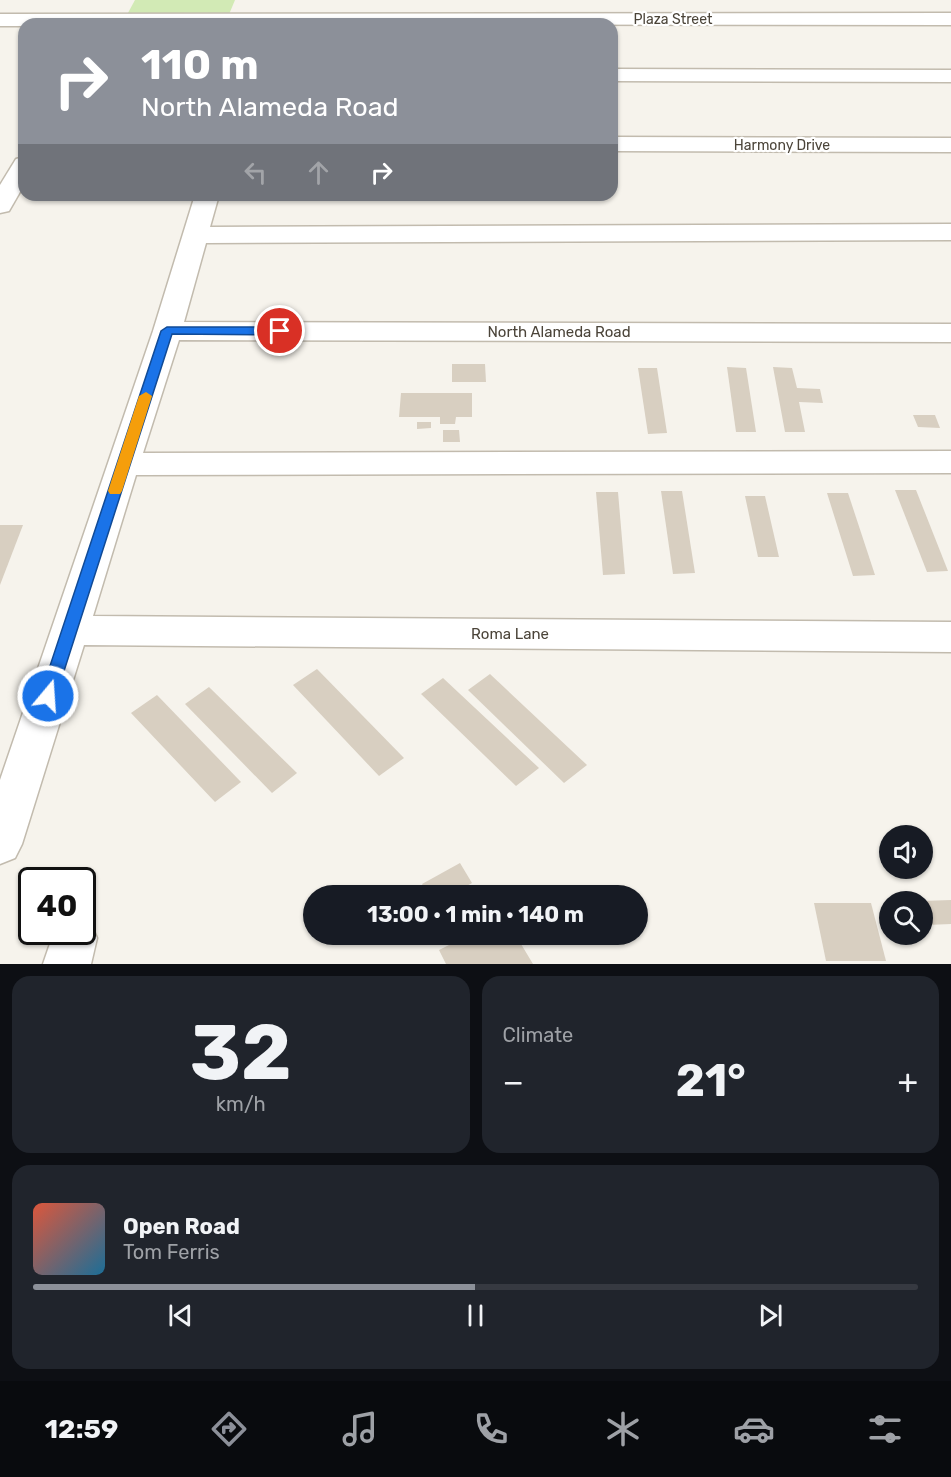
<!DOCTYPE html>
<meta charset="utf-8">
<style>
body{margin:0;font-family:Rubik,sans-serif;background:#20242c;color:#f1f3f6;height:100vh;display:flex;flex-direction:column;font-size:22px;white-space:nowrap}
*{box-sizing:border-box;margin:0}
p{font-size:20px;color:#9ea1a6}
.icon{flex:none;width:33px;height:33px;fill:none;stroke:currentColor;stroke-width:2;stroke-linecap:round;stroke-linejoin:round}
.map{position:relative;height:964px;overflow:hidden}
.drawer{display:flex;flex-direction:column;gap:12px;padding:12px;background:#0d0f14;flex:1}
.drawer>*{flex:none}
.banner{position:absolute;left:18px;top:18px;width:600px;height:183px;border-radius:18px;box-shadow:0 2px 4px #0004;background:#8c9099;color:#fff;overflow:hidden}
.fabs{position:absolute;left:879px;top:825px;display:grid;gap:12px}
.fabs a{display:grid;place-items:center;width:54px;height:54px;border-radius:50%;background:#171b24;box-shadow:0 2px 4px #0004;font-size:30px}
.speed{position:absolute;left:18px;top:867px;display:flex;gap:12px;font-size:30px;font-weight:700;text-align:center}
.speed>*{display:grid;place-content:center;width:78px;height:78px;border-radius:50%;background:#171b24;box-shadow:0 2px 4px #0004;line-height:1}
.speed .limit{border:3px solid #111;border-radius:9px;background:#fff;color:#111}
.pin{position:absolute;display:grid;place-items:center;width:51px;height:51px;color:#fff;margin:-26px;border:3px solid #fff;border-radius:50%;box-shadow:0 2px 6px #0007}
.me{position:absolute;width:66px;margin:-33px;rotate:18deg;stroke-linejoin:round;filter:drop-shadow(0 0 4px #0008)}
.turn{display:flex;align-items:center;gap:21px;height:126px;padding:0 24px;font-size:27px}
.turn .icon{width:78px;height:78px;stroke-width:2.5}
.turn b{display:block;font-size:42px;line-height:51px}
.lanes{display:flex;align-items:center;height:57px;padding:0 24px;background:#0003;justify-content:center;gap:30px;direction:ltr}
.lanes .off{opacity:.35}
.big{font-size:45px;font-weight:700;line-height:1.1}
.drawer .widget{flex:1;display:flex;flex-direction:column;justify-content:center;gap:9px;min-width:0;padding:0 21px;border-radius:18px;background:#20242c}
.drawer .dial{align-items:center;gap:0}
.dial b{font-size:78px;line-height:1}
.song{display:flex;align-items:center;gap:18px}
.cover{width:72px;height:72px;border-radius:9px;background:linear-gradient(135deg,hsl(10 70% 55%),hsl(200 70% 35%))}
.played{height:6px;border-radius:3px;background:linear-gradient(90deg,#8c9099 50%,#363941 50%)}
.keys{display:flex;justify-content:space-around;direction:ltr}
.heat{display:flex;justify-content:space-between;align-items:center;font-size:33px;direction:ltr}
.drawer .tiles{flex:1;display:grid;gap:12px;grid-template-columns:1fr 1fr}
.widget:last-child{grid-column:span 2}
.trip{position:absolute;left:303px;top:885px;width:345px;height:60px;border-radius:30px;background:#171b24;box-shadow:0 2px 4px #0004;font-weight:700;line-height:60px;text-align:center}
.dock{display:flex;height:96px;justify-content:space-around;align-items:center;background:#090b0e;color:#9ea1a6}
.dock .icon{width:42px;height:42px}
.dock .active{color:#8c9099}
.dock b{font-size:27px;color:#f1f3f6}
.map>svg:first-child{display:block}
.green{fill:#d2eab5}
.building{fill:#d8cfc1}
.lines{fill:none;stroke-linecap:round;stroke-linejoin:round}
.minor-casing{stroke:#c2bbae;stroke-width:3}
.minor{fill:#fff;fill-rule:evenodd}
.route{fill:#1a73e8;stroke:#114b97;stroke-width:1.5}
.slow{fill:#f59e0b}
.labels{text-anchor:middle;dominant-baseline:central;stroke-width:4.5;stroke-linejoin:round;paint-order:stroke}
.far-street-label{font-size:14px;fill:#4b4439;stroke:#fff}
.street-label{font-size:15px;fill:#4b4439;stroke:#fff}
</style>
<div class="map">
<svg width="951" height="964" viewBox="0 0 951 964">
<rect width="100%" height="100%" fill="#f6f3ec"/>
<polygon class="green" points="135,0 235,0 225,24 122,24"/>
<g class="building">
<polygon points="452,364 485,364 486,382 452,382"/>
<polygon points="727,367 746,368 756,432 736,432"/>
<polygon points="773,367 792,368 797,388 820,389 823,403 799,402 805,432 785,432"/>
<polygon points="638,368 657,368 667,433 648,434"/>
<polygon points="401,393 472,393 472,417 456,417 455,424 440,424 440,417 399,417"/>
<polygon points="913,415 935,415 940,428 918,427"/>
<polygon points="417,422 431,422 431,428 417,429"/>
<polygon points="443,430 459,430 460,442 443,442"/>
<polygon points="895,490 916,490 948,571 927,572"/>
<polygon points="661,491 682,491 695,573 673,574"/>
<polygon points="596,492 618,492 625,574 603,575"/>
<polygon points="827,493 848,493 875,575 853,576"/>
<polygon points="745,496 765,496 779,557 758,557"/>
<polygon points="0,525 23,525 0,585"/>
<polygon points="317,669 404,758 379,776 293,685"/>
<polygon points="490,674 587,765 564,783 468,690"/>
<polygon points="443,678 539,768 516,786 421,694"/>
<polygon points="209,687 297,773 272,793 185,704"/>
<polygon points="157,695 241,782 215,802 131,713"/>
<polygon points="460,863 472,883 449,896 429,896 422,884"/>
<polygon points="951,900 951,924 927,925 922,901"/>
<polygon points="814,903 871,903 886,961 826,961"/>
<polygon points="448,934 515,934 533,964 446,964 439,950 453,943"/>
</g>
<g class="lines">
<defs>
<g id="minor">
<polygon points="951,13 951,25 24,24 24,26 0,26 0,14"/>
<polygon points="612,69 951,70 951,82 612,81"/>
<polygon points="612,137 951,138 951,152 612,151"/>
<polygon points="24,157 24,185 9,211 0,213 0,185 16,159"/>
<polygon points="195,195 219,195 210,227 951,224 951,240 206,243 184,322 951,324 951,342 179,340 143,453 951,451 951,473 136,475 93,616 951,622 951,652 84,645 22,844 15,858 0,864 0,780 153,331"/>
<polygon points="82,919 90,922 97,938 91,964 43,964 54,932 82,932"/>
</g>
</defs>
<use href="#minor" class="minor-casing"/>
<use href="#minor" class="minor"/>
</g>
<polygon class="route" points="167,327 280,327 286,331 280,335 172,334 56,696 54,700 48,702 43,700 40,696 161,331"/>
<polygon class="slow" points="146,392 152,396 122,491 120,494 110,494 108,491 139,396"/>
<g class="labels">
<g class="far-street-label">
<text x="673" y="19">Plaza Street</text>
<text x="782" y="145">Harmony Drive</text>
</g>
<g class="street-label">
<text x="559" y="332">North Alameda Road</text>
<text x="510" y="634">Roma Lane</text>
</g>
</g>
</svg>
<div class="fabs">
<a><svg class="icon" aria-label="sound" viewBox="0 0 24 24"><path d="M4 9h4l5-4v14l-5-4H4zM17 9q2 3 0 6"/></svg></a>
<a><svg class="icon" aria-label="search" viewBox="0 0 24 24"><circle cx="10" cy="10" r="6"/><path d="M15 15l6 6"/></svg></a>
</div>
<div class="speed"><div class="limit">40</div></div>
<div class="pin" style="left:280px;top:331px;background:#d93025"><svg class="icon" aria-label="arrive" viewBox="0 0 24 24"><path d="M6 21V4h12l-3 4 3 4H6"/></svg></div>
<svg class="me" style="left:48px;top:696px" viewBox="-20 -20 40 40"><circle r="17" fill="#1a73e8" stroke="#fff" stroke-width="3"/><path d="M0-11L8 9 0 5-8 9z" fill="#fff"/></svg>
<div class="trip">13:00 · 1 min · 140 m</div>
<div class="banner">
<div class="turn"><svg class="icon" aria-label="right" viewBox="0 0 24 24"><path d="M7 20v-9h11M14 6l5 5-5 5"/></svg><div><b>110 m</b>North Alameda Road</div></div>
<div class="lanes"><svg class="icon off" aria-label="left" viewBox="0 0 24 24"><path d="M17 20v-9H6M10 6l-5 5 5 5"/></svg><svg class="icon off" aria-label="ahead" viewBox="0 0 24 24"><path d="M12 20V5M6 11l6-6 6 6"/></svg><svg class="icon" aria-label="right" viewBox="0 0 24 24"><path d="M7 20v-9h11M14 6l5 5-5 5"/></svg></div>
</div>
</div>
<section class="drawer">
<div class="tiles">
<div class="widget dial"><b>32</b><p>km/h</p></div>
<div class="widget"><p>Climate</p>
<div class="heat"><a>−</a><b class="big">21°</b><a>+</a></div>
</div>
<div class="widget">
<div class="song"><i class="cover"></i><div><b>Open Road</b><p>Tom Ferris</p></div></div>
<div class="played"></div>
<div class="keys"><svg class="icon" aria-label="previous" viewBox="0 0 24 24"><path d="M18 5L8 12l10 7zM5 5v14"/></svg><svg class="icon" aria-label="pause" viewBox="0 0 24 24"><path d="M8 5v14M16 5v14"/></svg><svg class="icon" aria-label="next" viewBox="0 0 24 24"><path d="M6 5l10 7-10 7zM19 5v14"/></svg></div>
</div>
</div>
</section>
<nav class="dock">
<b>12:59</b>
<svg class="icon active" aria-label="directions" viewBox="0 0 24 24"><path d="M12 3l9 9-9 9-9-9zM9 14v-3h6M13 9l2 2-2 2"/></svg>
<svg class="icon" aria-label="music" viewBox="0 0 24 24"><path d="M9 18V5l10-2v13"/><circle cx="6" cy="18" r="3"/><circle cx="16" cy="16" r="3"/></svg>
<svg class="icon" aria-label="phone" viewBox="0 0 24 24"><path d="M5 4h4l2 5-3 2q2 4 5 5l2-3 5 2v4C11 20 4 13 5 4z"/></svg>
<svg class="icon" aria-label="climate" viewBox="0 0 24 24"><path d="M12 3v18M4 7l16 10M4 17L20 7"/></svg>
<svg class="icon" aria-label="car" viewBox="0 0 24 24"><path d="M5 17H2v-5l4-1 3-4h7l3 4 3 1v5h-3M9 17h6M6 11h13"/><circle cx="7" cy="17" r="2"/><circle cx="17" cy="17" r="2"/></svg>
<svg class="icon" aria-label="filters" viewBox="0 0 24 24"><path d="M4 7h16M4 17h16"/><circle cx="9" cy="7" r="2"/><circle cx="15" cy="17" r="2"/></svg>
</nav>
